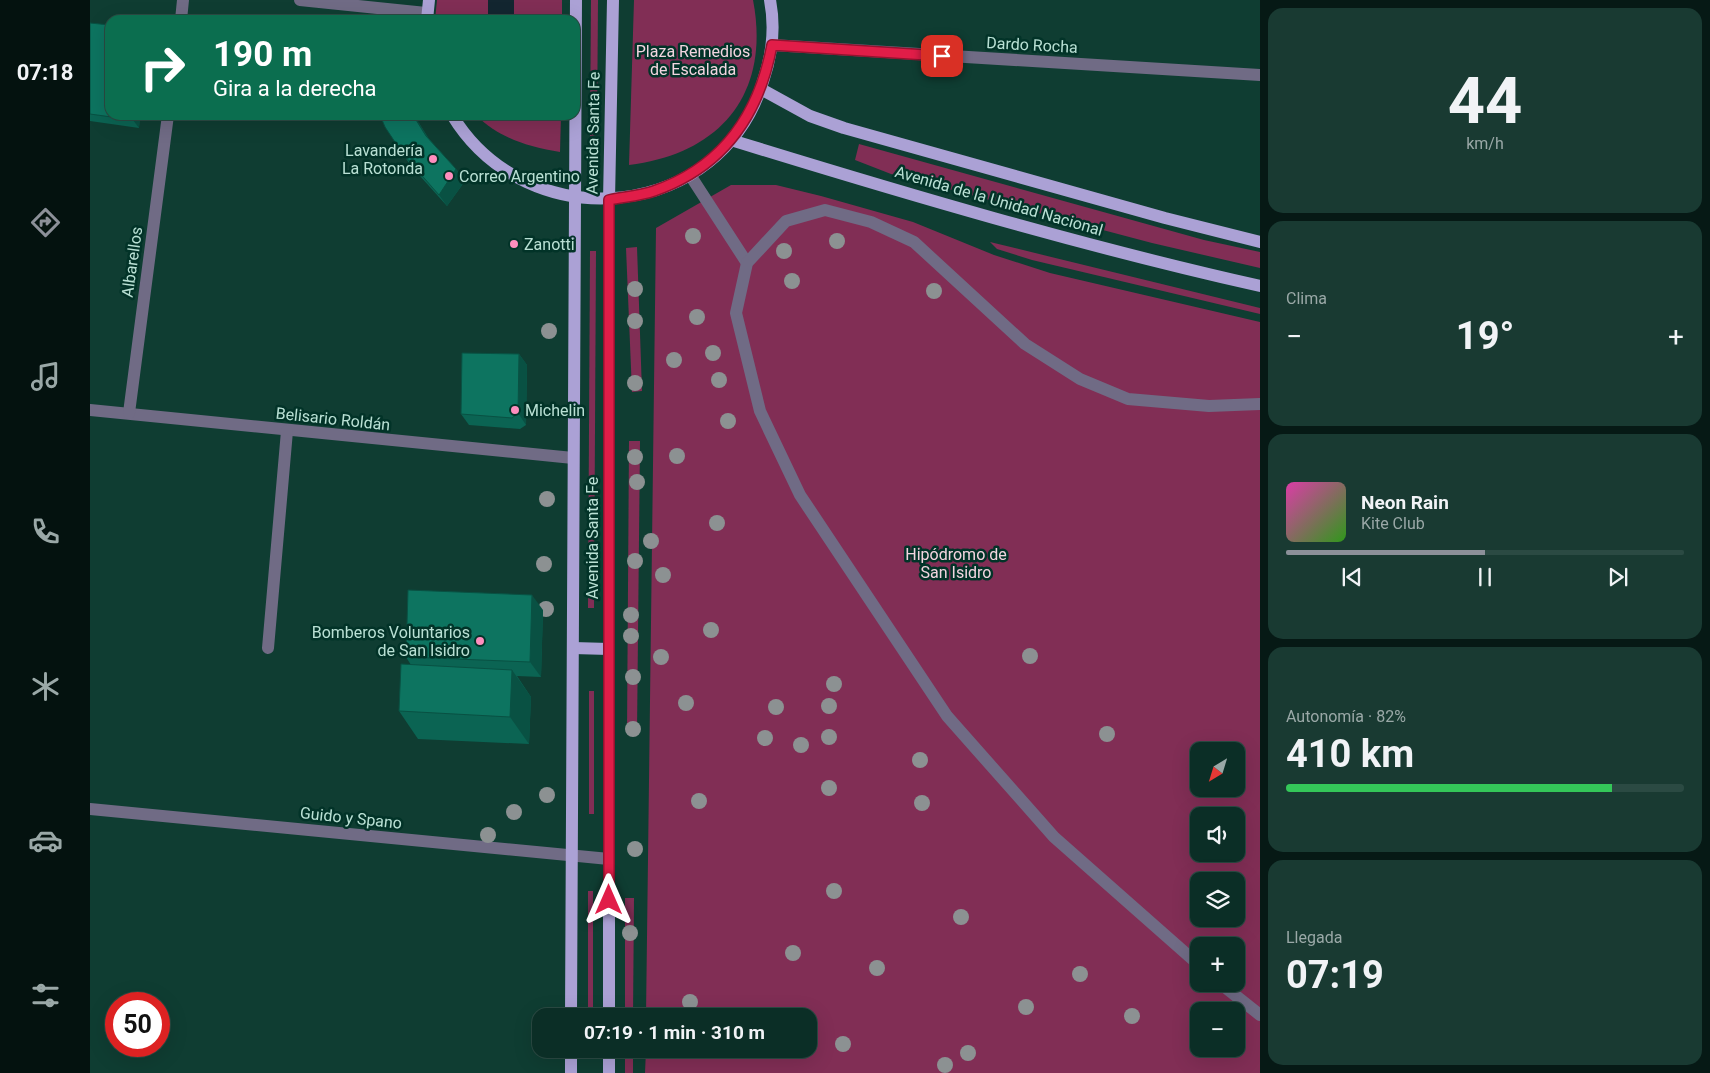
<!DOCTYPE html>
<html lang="es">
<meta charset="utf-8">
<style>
body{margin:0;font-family:Roboto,sans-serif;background:#193a32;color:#f1f3f6;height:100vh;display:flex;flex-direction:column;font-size:19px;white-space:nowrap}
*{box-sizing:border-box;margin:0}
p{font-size:16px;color:#9aa8a7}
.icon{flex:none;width:28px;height:28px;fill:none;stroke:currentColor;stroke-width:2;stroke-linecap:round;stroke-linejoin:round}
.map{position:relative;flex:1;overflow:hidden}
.panel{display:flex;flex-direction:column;gap:8px;padding:8px;background:#061915;width:450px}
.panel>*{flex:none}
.banner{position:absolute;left:15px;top:15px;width:475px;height:105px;border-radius:15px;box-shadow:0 5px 20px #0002,0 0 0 1px #2b4a43;background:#0b6e4f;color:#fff;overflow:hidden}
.needle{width:32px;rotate:218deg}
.tools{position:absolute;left:1100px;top:742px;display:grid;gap:10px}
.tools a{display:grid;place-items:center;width:55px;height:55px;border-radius:10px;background:#0b2e26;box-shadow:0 5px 20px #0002,0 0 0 1px #2b4a43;font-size:25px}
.speed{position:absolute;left:15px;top:992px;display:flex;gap:10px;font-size:25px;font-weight:700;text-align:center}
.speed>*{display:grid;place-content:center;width:65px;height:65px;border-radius:50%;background:#0b2e26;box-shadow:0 5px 20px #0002,0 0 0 1px #2b4a43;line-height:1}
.speed .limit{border:8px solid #d22;background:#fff;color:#111}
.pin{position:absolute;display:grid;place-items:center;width:42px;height:42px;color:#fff;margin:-21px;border-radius:10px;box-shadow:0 2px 8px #0006}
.me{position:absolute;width:55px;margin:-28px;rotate:0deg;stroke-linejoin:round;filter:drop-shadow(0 0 4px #0008)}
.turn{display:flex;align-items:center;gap:18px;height:105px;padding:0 25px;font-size:22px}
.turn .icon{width:65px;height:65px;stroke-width:2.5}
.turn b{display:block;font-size:35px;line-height:42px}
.big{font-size:38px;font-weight:700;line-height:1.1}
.panel .widget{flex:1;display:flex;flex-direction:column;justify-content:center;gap:8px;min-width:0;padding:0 18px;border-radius:15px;background:#193a32}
.panel .dial{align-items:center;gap:0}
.dial b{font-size:65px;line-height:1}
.song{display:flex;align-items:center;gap:15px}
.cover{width:60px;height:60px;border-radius:8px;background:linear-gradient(135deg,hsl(320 70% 55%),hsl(110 70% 35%))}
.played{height:5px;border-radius:2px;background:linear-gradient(90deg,#8c9099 50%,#2b4a43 50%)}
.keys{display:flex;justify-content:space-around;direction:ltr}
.heat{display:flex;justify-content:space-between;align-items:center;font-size:28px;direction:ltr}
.charge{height:8px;border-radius:4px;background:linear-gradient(90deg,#34c759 82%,#2b4a43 0)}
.trip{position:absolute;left:442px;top:1008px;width:285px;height:50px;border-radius:15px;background:#0b2e26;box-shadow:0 5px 20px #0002,0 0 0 1px #2b4a43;font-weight:700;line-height:50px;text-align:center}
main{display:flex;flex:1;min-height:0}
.tab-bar{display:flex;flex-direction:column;width:90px;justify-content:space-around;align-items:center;background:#04120f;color:#9aa8a7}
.tab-bar .icon{width:35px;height:35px}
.tab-bar .on{color:#8c9099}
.tab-bar b{font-size:22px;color:#f1f3f6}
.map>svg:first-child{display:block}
.green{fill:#812e55;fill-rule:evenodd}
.water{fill:#132630}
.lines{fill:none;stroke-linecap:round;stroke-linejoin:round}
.minor{stroke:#706b85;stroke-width:12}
.major{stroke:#aba1d5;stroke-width:12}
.tree{fill:#8c9192}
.wall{fill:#0b6453}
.shaded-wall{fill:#095143}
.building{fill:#0d7460;stroke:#095143}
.route-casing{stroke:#92132f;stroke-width:12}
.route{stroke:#e11d48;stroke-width:9}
.poi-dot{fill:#fe8ebe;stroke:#023328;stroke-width:2}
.labels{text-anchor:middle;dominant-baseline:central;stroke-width:5;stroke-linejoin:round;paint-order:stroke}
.street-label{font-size:16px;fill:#b9e0d4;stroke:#023328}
.park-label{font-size:16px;fill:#f3d5e0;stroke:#023328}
.poi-label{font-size:16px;fill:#b9e0d4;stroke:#023328;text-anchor:start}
</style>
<main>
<nav class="tab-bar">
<b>07:18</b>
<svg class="icon on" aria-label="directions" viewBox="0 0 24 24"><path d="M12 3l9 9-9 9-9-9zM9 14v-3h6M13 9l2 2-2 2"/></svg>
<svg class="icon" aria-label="music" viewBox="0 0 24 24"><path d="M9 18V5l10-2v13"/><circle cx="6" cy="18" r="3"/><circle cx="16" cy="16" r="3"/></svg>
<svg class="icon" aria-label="phone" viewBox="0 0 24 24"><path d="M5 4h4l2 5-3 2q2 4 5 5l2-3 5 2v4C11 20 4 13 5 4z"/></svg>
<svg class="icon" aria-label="climate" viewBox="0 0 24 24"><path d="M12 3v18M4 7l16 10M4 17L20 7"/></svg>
<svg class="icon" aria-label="car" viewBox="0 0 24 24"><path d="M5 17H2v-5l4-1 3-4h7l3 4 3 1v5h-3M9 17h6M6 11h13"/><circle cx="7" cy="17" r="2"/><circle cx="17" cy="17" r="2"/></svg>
<svg class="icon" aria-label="filters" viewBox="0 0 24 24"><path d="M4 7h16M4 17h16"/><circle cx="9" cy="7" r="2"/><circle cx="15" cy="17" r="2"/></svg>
</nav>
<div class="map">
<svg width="1170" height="1073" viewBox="0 0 1170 1073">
<rect width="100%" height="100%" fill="#0f3d32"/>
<g class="green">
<polygon points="347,0 472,0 472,20 345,20"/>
<polygon points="501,0 508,0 507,135 500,136"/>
<path d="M544,0H663C681,93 631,154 539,165Z"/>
<path d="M386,115H471L470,152C438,147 409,138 386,115Z"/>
<polygon points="769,144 1114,240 1170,252 1170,268 1062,243 801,174 765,160"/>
<path d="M641,185H686L731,196L823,222L904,255L960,273L1170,322V1073H555L556,1049H719V1016H556L566,228ZM1109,751H1146V789H1109ZM1109,816H1146V854H1109ZM1109,881H1146V919H1109ZM1109,946H1146V984H1109ZM1109,1011H1146V1049H1109Z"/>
<polygon points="900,242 1170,308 1170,314 942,260 907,249"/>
<polygon points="547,247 552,391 542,392 536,248"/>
<polygon points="500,251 506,251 504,608 498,608"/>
<polygon points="539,441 550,441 547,733 537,733"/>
<rect x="499" y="691" width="5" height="123"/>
<rect x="498" y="891" width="5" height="125"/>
<polygon points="535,898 544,898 543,1016 535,1016"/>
<rect x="535" y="1049" width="8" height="24"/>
</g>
<rect class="water" x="398" y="0" width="26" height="20"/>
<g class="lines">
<g class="minor">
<polyline points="210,0 336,13"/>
<polyline points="91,20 93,0"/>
<polyline points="682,45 1170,75"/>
<polyline points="600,175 657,263"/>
<polyline points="0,410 483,458"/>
<polyline points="39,413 78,115"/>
<polyline points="178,648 197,431"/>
<polyline points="0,809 519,859"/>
<polyline points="1109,965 964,837 857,716 710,495 670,411 646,313 657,263 696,221 735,210 781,222 824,242 935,344 990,379 1038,399 1119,406 1170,404"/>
<polyline points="1131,984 1170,1015"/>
</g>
<g class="major">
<polyline points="337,20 339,0"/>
<polyline points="671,89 720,116 754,128 1075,218 1170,242"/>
<path d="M362,115C438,240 633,222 674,78C682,54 685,26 680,0"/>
<path d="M641,140C816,194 992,246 1170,286"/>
<polyline points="483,648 519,649"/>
<polyline points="481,1016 486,0"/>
<polyline points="519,1016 519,200 523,0"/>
<polyline points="481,1073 481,1049"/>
<polyline points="519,1073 519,1049"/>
</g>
</g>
<g class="tree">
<circle cx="603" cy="236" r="8"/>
<circle cx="747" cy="241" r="8"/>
<circle cx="694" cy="251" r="8"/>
<circle cx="702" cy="281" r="8"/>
<circle cx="545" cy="289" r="8"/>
<circle cx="844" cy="291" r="8"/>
<circle cx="607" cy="317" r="8"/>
<circle cx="545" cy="321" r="8"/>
<circle cx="459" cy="331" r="8"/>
<circle cx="623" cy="353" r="8"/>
<circle cx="584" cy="360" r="8"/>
<circle cx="629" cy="380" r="8"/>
<circle cx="545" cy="383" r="8"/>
<circle cx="638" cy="421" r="8"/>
<circle cx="587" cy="456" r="8"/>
<circle cx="545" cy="457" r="8"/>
<circle cx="547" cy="482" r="8"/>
<circle cx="457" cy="499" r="8"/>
<circle cx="627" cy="523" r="8"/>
<circle cx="561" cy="541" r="8"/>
<circle cx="545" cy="561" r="8"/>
<circle cx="454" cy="564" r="8"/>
<circle cx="573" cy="575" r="8"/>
<circle cx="456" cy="609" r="8"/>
<circle cx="541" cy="615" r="8"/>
<circle cx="621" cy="630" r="8"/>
<circle cx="541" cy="636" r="8"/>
<circle cx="940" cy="656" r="8"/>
<circle cx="571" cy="657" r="8"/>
<circle cx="543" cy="677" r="8"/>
<circle cx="744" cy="684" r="8"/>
<circle cx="596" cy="703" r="8"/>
<circle cx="739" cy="706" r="8"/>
<circle cx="686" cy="707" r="8"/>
<circle cx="543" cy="729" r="8"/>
<circle cx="1017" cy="734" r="8"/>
<circle cx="739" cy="737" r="8"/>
<circle cx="675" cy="738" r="8"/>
<circle cx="711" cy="745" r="8"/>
<circle cx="830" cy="760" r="8"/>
<circle cx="739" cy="788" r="8"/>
<circle cx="457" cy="795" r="8"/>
<circle cx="609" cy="801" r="8"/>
<circle cx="832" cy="803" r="8"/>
<circle cx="424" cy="812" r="8"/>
<circle cx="398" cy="835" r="8"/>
<circle cx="545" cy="849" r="8"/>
<circle cx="744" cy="891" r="8"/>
<circle cx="871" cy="917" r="8"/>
<circle cx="540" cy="933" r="8"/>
<circle cx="703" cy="953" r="8"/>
<circle cx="787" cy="968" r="8"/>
<circle cx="990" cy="974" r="8"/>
<circle cx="600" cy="1002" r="8"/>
<circle cx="936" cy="1007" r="8"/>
<circle cx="1042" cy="1016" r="8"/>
<circle cx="753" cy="1044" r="8"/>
<circle cx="878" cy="1053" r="8"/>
<circle cx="855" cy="1065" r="8"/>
</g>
<g class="wall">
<polygon points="0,23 50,115 49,128 0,121"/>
<polygon points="221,115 238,115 238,117"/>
<polygon points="329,123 339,139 366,169 375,181 357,206 321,166 313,154"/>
<polygon points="429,354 437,365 436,425 430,429 379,425 371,414"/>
<polygon points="453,610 451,677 427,676 441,697 439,744 328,739 309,711 321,665 316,657"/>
</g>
<g class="shaded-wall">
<polygon points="44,115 50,115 49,128 43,120"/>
<polygon points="323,115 325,115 329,123 344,148"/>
<polygon points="366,169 375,181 357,206 349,195"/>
<polygon points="429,354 437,365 436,425 428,413"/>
<polygon points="442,595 453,610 451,677 440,662"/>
<polygon points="422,670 441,697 439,744 420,717"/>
</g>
<g class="building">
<polygon points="0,23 20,25 20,115 44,115 43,120 0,114"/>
<polygon points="290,115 323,115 336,136 366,169 349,195 313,154 295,127"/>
<polygon points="372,353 429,354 428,413 422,418 371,414"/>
<polygon points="318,590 442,595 440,662 316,657"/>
<polygon points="311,664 422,670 420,717 309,711"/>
</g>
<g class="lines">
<defs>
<path id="route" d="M519,900V200C533,197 550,196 564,191C633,167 669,115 682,45L852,56"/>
</defs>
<use href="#route" class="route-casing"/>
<use href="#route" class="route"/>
</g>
<g class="poi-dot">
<circle cx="343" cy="159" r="5"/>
<circle cx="359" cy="176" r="5"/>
<circle cx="424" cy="244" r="5"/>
<circle cx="425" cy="410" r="5"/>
<circle cx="390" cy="641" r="5"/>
</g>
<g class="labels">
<g class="street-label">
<text transform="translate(942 45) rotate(3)">Dardo Rocha</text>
<text transform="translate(503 133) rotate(-89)">Avenida Santa Fe</text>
<text transform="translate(909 201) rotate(16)">Avenida de la Unidad Nacional</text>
<text transform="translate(42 262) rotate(-82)">Albarellos</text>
<text transform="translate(243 419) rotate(6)">Belisario Roldán</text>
<text transform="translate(502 538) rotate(-90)">Avenida Santa Fe</text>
<text transform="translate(261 818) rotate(6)">Guido y Spano</text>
</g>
<g class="park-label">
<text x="603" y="51">Plaza Remedios<tspan x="603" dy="18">de Escalada</tspan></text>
<text x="866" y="554">Hipódromo de<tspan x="866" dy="18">San Isidro</tspan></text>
</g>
<g class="poi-label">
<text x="333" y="150" text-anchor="end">Lavandería<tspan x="333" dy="18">La Rotonda</tspan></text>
<text x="369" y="176">Correo Argentino</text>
<text x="434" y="244">Zanotti</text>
<text x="435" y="410">Michelin</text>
<text x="380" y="632" text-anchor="end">Bomberos Voluntarios<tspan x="380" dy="18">de San Isidro</tspan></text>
</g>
</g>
</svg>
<div class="tools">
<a><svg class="needle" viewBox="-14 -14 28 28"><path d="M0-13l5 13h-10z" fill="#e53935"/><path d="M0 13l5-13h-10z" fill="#9aa8a7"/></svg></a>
<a><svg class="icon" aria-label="sound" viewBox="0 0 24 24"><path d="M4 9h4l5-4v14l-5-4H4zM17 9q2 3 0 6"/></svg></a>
<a><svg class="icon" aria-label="layers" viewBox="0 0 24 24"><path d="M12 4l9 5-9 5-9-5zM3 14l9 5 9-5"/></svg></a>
<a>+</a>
<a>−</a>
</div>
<div class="speed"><div class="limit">50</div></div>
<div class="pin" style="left:852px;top:56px;background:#d93025"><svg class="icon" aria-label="arrive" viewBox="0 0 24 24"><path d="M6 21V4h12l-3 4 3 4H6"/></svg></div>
<svg class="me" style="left:519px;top:900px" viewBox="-20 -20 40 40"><path d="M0-17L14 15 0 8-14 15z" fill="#e11d48" stroke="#fff" stroke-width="4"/></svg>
<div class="trip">07:19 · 1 min · 310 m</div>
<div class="banner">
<div class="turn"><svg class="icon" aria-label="right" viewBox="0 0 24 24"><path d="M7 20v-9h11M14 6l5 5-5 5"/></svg><div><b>190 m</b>Gira a la derecha</div></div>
</div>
</div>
<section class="panel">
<div class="widget dial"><b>44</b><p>km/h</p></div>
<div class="widget"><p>Clima</p>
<div class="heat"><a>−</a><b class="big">19°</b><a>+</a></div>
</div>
<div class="widget">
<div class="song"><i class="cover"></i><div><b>Neon Rain</b><p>Kite Club</p></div></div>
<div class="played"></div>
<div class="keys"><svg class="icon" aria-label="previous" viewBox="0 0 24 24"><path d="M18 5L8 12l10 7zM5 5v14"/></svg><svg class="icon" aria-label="pause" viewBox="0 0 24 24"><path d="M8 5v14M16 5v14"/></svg><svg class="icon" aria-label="next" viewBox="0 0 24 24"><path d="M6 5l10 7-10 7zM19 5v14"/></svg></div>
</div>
<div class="widget"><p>Autonomía · 82%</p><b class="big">410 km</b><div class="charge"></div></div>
<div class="widget"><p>Llegada</p><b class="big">07:19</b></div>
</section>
</main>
